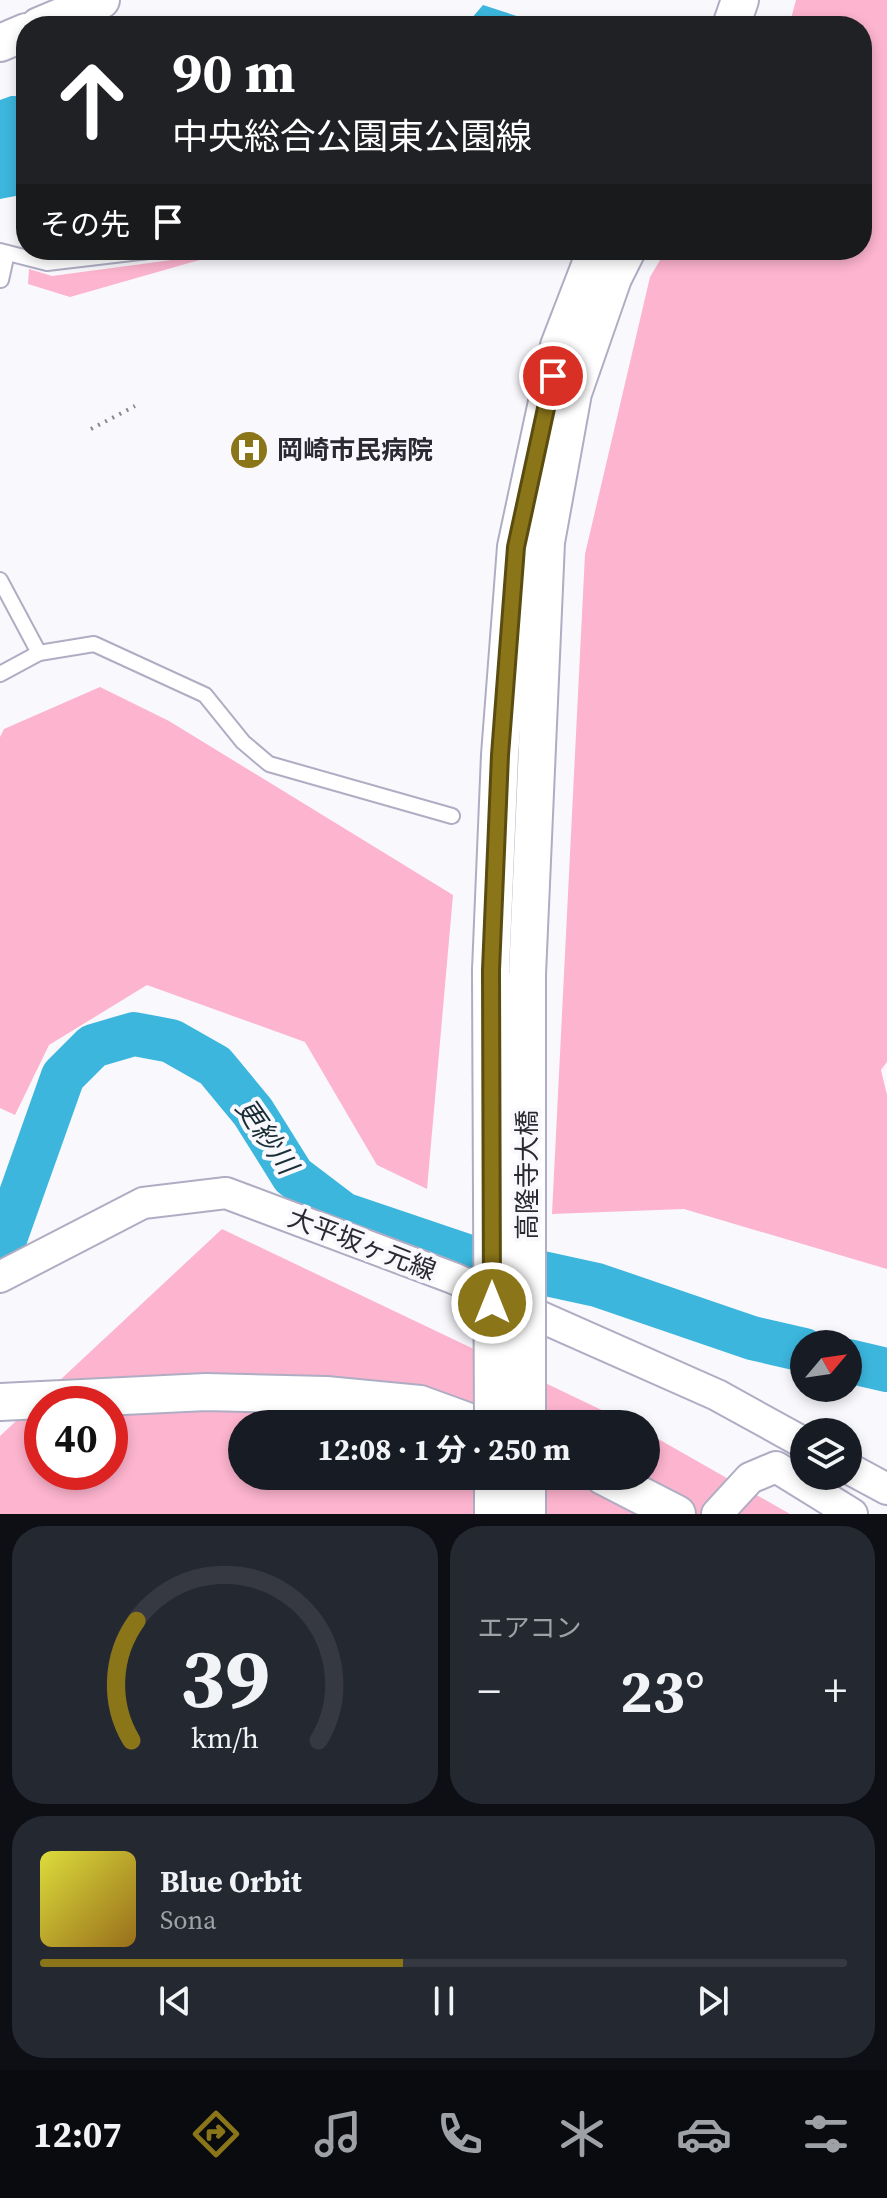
<!DOCTYPE html>
<html lang="ja">
<meta charset="utf-8">
<style>
body{margin:0;font-family:"Source Serif 4","Noto Sans JP",serif;background:#242831;color:#f1f3f6;height:100vh;display:flex;flex-direction:column;font-size:30px;white-space:nowrap}
*{box-sizing:border-box;margin:0}
p{font-size:26px;color:#9ea1a6}
.icon{flex:none;width:44px;height:44px;fill:none;stroke:currentColor;stroke-width:2;stroke-linecap:round;stroke-linejoin:round}
.map{position:relative;height:1514px;overflow:hidden}
.side{display:flex;flex-direction:column;gap:12px;padding:12px;background:#0d0f14;flex:1}
.side>*{flex:none}
.top-card{position:absolute;left:16px;top:16px;width:856px;height:244px;border-radius:32px;box-shadow:0 4px 12px #0003;background:#202124;color:#fff;overflow:hidden}
.needle{width:52px;rotate:61deg}
.tools{position:absolute;left:790px;top:1330px;display:grid;gap:16px}
.tools a{display:grid;place-items:center;width:72px;height:72px;border-radius:50%;background:#171b24;box-shadow:0 4px 12px #0003;font-size:40px}
.speed{position:absolute;left:24px;top:1386px;display:flex;gap:16px;font-size:40px;font-weight:700;text-align:center}
.speed>*{display:grid;place-content:center;width:104px;height:104px;border-radius:50%;background:#171b24;box-shadow:0 4px 12px #0003;line-height:1}
.speed .limit{border:12px solid #d22;background:#fff;color:#111}
.pin{position:absolute;display:grid;place-items:center;width:68px;height:68px;color:#fff;margin:-34px;border:4px solid #fff;border-radius:50%;box-shadow:0 2px 8px #0007}
.me{position:absolute;width:88px;margin:-44px;rotate:0deg;stroke-linejoin:round;filter:drop-shadow(0 0 6px #0008)}
.turn{display:flex;align-items:center;gap:28px;height:168px;padding:0 24px;font-size:36px}
.turn .icon{width:104px;height:104px;stroke-width:2.5}
.turn b{display:block;font-size:56px;line-height:68px}
.then{display:flex;align-items:center;height:76px;padding:0 24px;background:#0003;gap:16px;font-size:30px}
.big{font-size:60px;font-weight:700;line-height:1.1}
.side .widget{flex:1;display:flex;flex-direction:column;justify-content:center;gap:12px;min-width:0;padding:0 28px;border-radius:32px;background:#242831}
.side .dial{align-items:center;gap:0}
.dial svg{height:208px;overflow:visible;fill:none;stroke:#363941;stroke-width:7;stroke-linecap:round;text-anchor:middle}
.dial text{fill:#f1f3f6;stroke:none}
.song{display:flex;align-items:center;gap:24px}
.cover{width:96px;height:96px;border-radius:12px;background:linear-gradient(135deg,hsl(60 70% 55%),hsl(40 70% 35%))}
.played{height:8px;border-radius:4px;background:linear-gradient(90deg,#8a7519 45%,#363941 45%)}
.keys{display:flex;justify-content:space-around;direction:ltr}
.heat{display:flex;justify-content:space-between;align-items:center;font-size:44px;direction:ltr}
.side .tiles{flex:1;display:grid;gap:12px;grid-template-columns:1fr 1fr}
.widget:last-child{grid-column:span 2}
.trip{position:absolute;left:228px;top:1410px;width:432px;height:80px;border-radius:40px;background:#171b24;box-shadow:0 4px 12px #0003;font-weight:700;line-height:80px;text-align:center}
.tab-bar{display:flex;height:128px;justify-content:space-around;align-items:center;background:#090b0e;color:#9ea1a6}
.tab-bar .icon{width:56px;height:56px}
.tab-bar .selected{color:#8a7519}
.tab-bar b{font-size:36px;color:#f1f3f6}
.map>svg:first-child{display:block}
.green{fill:#fdb4ce;fill-rule:evenodd}
.water{fill:#3cb6dd}
.lines{fill:none;stroke-linecap:round;stroke-linejoin:round}
.river{stroke:#3cb6dd;stroke-width:44}
.service-casing{stroke:#afadc3;stroke-width:18}
.minor-casing{stroke:#afadc3;stroke-width:34}
.tertiary-casing{stroke:#afadc3;stroke-width:40}
.path{stroke:#89888f;stroke-width:4;stroke-dasharray:2 6;stroke-linecap:butt}
.service{stroke:#fff;stroke-width:14}
.minor{stroke:#fff;stroke-width:30}
.tertiary{stroke:#fff;stroke-width:36}
.tertiary-bridge-casing{stroke:#afadc3;stroke-width:40;stroke-linecap:butt}
.tertiary-bridge{stroke:#fff;stroke-width:36}
.route-casing{stroke:#5a4c10;stroke-width:20}
.route{stroke:#8a7519;stroke-width:14}
.labels{text-anchor:middle;dominant-baseline:central;stroke-width:8;stroke-linejoin:round;paint-order:stroke}
.poi-label{font-size:26px;font-weight:bold;fill:#2b2a33;stroke:#f9f8fd;text-anchor:start}
.street-label{font-size:26px;fill:#2b2a33;stroke:#f9f8fd}
.water-label{font-size:28px;font-style:italic;fill:#1a2e36;stroke:#f9f8fd}
</style>
<div class="map">
<svg width="887" height="1514" viewBox="0 0 887 1514">
<rect width="100%" height="100%" fill="#f9f8fd"/>
<g class="green">
<polygon points="796,0 887,0 887,1062 881,1070 887,1095 887,1269 684,1209 552,1214 585,554 650,277 666,250 862,250 862,26 789,26"/>
<polygon points="224,253 70,297 28,284 29,269 52,276"/>
<polygon points="100,687 169,721 453,895 427,1189 377,1165 305,1042 147,985 49,1045 15,1115 0,1108 0,737 4,729"/>
<path d="M222,1229L631,1424H242V1476H646V1432L790,1514H0V1436ZM42,1404H110V1472H42Z"/>
</g>
<g class="water">
<polygon points="483,5 529,20 528,26 465,26"/>
<polygon points="11,96 26,96 26,194 0,199 0,100"/>
</g>
<g class="lines">
<g class="river">
<polyline points="0,1253 63,1076 93,1046 134,1034 171,1041 215,1066 253,1112 293,1176 343,1214 473,1258 597,1285 752,1338 804,1350"/>
<polyline points="848,1361 887,1370"/>
</g>
<defs>
<g id="service">
<polyline points="0,251 47,263 157,250"/>
<polyline points="1,280 7,253"/>
<polyline points="0,580 39,653"/>
<polyline points="0,674 39,653 94,644 205,695 243,742 269,764 452,816"/>
</g>
<g id="minor">
<polyline points="0,1277 143,1203 226,1193 453,1278 717,1395 804,1443"/>
<polyline points="848,1468 887,1489"/>
<polyline points="717,1514 750,1478 776,1467 852,1514"/>
</g>
<g id="tertiary">
<polyline points="39,26 101,0"/>
<polyline points="731,26 740,0"/>
<polyline points="0,43 26,32"/>
<polyline points="491,970 500,755 516,547 559,346 596,250"/>
<polyline points="527,974 546,542 573,393 613,278 627,250"/>
<polyline points="0,1402 206,1392 326,1395 420,1404 475,1424"/>
<polyline points="493,1476 493,1514"/>
<polyline points="603,1476 677,1514"/>
<polyline points="527,1514 527,1476"/>
</g>
</defs>
<use href="#service" class="service-casing"/>
<use href="#minor" class="minor-casing"/>
<use href="#tertiary" class="tertiary-casing"/>
<polyline class="path" points="91,429 135,406"/>
<use href="#service" class="service"/>
<use href="#minor" class="minor"/>
<use href="#tertiary" class="tertiary"/>
<defs>
<g id="tertiary-bridge">
<polyline points="491,970 493,1424"/>
<polyline points="527,1424 527,974"/>
</g>
</defs>
<use href="#tertiary-bridge" class="tertiary-bridge-casing"/>
<use href="#tertiary-bridge" class="tertiary-bridge"/>
</g>
<g class="lines">
<defs>
<polyline id="route" points="492,1303 491,970 500,755 516,547 553,376"/>
</defs>
<use href="#route" class="route-casing"/>
<use href="#route" class="route"/>
</g>
<defs>
<symbol id="hospital-disc" viewBox="-11 -11 22 22"><circle r="9.5" fill="#8a7519" stroke="#f9f8fd"/><path d="M-5-5h3v3.5h4V-5h3V5h-3V1.5h-4V5h-3Z" fill="#fff"/></symbol>
</defs>
<g fill-rule="evenodd">
<use href="#hospital-disc" x="227" y="428" width="44" height="44"/>
</g>
<g class="labels">
<g class="poi-label">
<text x="277" y="450">岡崎市民病院</text>
</g>
<g class="street-label">
<text transform="translate(527 1175) rotate(-90)">高隆寺大橋</text>
<text transform="translate(362 1244) rotate(21)">大平坂ヶ元線</text>
</g>
<g class="water-label">
<text transform="translate(267 1136) rotate(55)">更紗川</text>
</g>
</g>
</svg>
<div class="tools">
<a><svg class="needle" viewBox="-14 -14 28 28"><path d="M0-13l5 13h-10z" fill="#e53935"/><path d="M0 13l5-13h-10z" fill="#9ea1a6"/></svg></a>
<a><svg class="icon" aria-label="layers" viewBox="0 0 24 24"><path d="M12 4l9 5-9 5-9-5zM3 14l9 5 9-5"/></svg></a>
</div>
<div class="speed"><div class="limit">40</div></div>
<div class="pin" style="left:553px;top:376px;background:#d93025"><svg class="icon" aria-label="arrive" viewBox="0 0 24 24"><path d="M6 21V4h12l-3 4 3 4H6"/></svg></div>
<svg class="me" style="left:492px;top:1303px" viewBox="-20 -20 40 40"><circle r="17" fill="#8a7519" stroke="#fff" stroke-width="3"/><path d="M0-11L8 9 0 5-8 9z" fill="#fff"/></svg>
<div class="trip">12:08 · 1 分 · 250 m</div>
<div class="top-card">
<div class="turn"><svg class="icon" aria-label="ahead" viewBox="0 0 24 24"><path d="M12 20V5M6 11l6-6 6 6"/></svg><div><b>90 m</b>中央総合公園東公園線</div></div>
<div class="then">その先<svg class="icon" aria-label="arrive" viewBox="0 0 24 24"><path d="M6 21V4h12l-3 4 3 4H6"/></svg></div>
</div>
</div>
<section class="side">
<div class="tiles">
<div class="widget dial"><svg viewBox="0 0 100 80">
<path d="M14 69A42 42 0 1 1 86 69"/>
<path d="M14 69A42 42 0 0 1 16 23" stroke="#8a7519"/>
<text x="50" y="56" font-size="32" font-weight="700">39</text>
<text x="50" y="72" font-size="11">km/h</text>
</svg></div>
<div class="widget"><p>エアコン</p>
<div class="heat"><a>−</a><b class="big">23°</b><a>+</a></div>
</div>
<div class="widget">
<div class="song"><i class="cover"></i><div><b>Blue Orbit</b><p>Sona</p></div></div>
<div class="played"></div>
<div class="keys"><svg class="icon" aria-label="previous" viewBox="0 0 24 24"><path d="M18 5L8 12l10 7zM5 5v14"/></svg><svg class="icon" aria-label="pause" viewBox="0 0 24 24"><path d="M8 5v14M16 5v14"/></svg><svg class="icon" aria-label="next" viewBox="0 0 24 24"><path d="M6 5l10 7-10 7zM19 5v14"/></svg></div>
</div>
</div>
</section>
<nav class="tab-bar">
<b>12:07</b>
<svg class="icon selected" aria-label="directions" viewBox="0 0 24 24"><path d="M12 3l9 9-9 9-9-9zM9 14v-3h6M13 9l2 2-2 2"/></svg>
<svg class="icon" aria-label="music" viewBox="0 0 24 24"><path d="M9 18V5l10-2v13"/><circle cx="6" cy="18" r="3"/><circle cx="16" cy="16" r="3"/></svg>
<svg class="icon" aria-label="phone" viewBox="0 0 24 24"><path d="M5 4h4l2 5-3 2q2 4 5 5l2-3 5 2v4C11 20 4 13 5 4z"/></svg>
<svg class="icon" aria-label="climate" viewBox="0 0 24 24"><path d="M12 3v18M4 7l16 10M4 17L20 7"/></svg>
<svg class="icon" aria-label="car" viewBox="0 0 24 24"><path d="M5 17H2v-5l4-1 3-4h7l3 4 3 1v5h-3M9 17h6M6 11h13"/><circle cx="7" cy="17" r="2"/><circle cx="17" cy="17" r="2"/></svg>
<svg class="icon" aria-label="filters" viewBox="0 0 24 24"><path d="M4 7h16M4 17h16"/><circle cx="9" cy="7" r="2"/><circle cx="15" cy="17" r="2"/></svg>
</nav>
